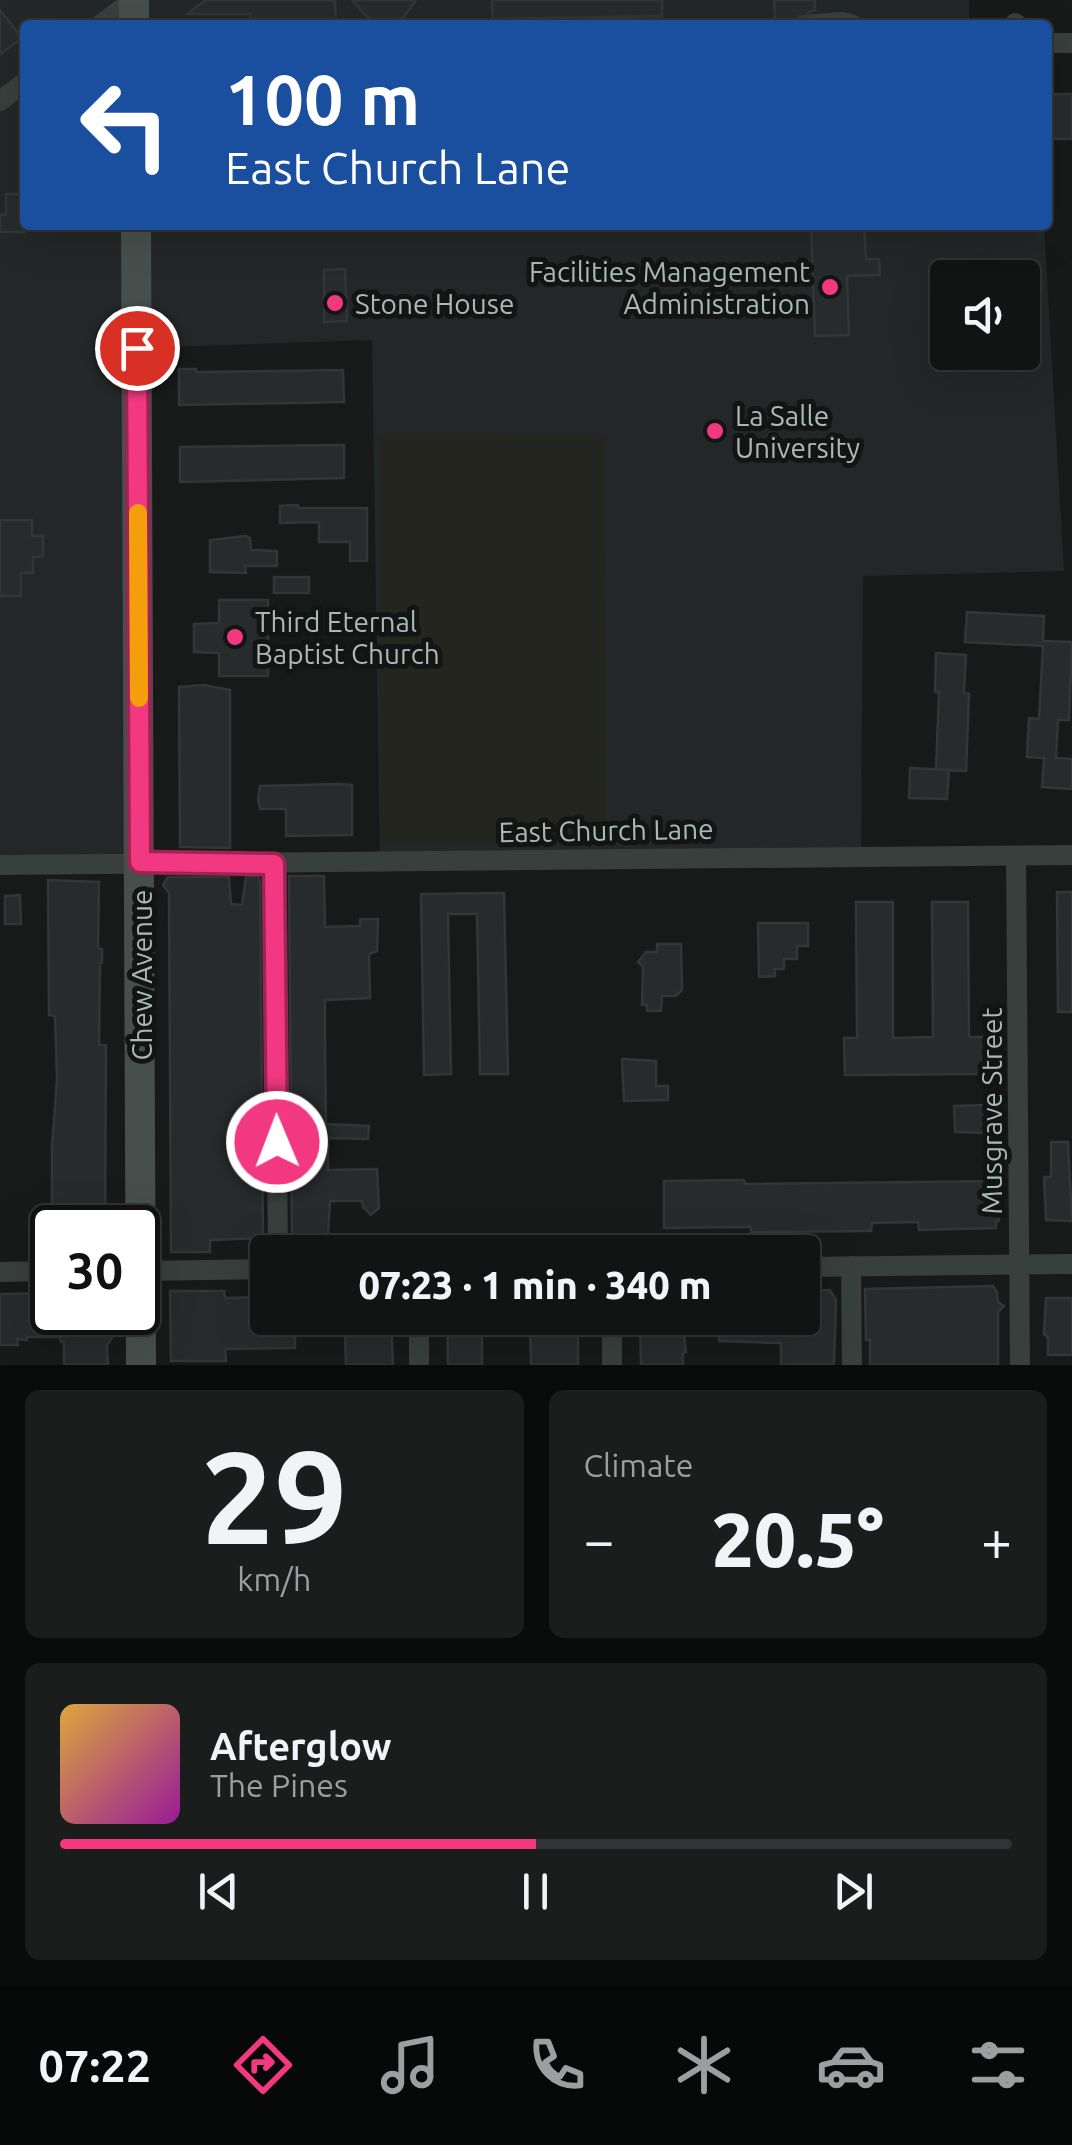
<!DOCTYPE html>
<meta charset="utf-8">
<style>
body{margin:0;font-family:Ubuntu,sans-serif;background:#1b1d1d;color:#f1f3f6;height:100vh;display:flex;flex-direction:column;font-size:38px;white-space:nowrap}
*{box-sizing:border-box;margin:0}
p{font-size:32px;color:#9c9ea0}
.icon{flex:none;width:55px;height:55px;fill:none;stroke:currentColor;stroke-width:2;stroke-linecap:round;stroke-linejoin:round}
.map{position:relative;height:1365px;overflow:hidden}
.drawer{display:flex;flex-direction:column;gap:25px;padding:25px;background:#0a0b0b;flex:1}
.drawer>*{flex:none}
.top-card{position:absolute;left:20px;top:20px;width:1032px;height:210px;border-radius:10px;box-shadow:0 10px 40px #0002,0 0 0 2px #313334;background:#1a4fa0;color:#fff;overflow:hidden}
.tools{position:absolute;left:930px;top:260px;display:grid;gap:20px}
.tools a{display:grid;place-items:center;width:110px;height:110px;border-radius:10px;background:#121414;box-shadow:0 10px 40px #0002,0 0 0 2px #313334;font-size:50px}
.speed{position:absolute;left:30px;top:1205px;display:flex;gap:20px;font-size:50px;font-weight:700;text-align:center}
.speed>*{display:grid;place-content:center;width:130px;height:130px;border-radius:50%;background:#121414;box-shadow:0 10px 40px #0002,0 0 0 2px #313334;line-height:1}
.speed .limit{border:5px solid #111;border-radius:15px;background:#fff;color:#111}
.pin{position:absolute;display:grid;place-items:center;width:85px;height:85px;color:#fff;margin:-42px;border:5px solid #fff;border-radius:50%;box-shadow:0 2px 10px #0007}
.me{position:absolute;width:110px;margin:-55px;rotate:359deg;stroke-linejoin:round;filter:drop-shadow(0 0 8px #0008)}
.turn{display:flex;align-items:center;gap:35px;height:210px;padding:0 40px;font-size:45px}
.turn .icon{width:130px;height:130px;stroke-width:2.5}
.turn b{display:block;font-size:70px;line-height:85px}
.big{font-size:75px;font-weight:800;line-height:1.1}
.drawer .tile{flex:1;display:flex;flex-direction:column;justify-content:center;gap:15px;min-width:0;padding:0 35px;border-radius:15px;background:#1b1d1d}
.drawer .dial{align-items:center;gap:0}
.dial b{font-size:130px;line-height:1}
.song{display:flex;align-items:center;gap:30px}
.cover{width:120px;height:120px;border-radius:15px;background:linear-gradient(135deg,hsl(40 70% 55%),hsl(300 70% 35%))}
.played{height:10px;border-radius:5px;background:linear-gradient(90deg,#f13880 50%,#313334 50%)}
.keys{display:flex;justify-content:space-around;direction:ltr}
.heat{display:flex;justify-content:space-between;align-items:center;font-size:55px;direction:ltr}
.drawer .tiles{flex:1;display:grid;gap:25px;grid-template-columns:1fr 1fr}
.tile:last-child{grid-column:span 2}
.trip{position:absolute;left:250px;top:1235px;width:570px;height:100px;border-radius:10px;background:#121414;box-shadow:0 10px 40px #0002,0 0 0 2px #313334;font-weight:800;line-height:100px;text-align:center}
.menu{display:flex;height:160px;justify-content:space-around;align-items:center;background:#070808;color:#9c9ea0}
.menu .icon{width:70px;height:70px}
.menu .selected{color:#f13880}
.menu b{font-size:45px;color:#f1f3f6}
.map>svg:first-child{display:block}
.built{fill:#242727;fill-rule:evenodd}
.green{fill:#24251e}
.building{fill:#282b2b;stroke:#323636;stroke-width:2.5}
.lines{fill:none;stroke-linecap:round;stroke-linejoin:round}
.street-tunnel{stroke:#353a39;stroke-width:20;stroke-dasharray:20 10;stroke-linecap:butt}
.street{stroke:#393f3d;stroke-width:20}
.secondary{stroke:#474f4c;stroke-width:30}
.route-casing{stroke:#9d2453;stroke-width:25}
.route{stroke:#f13880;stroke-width:18}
.slow{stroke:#f59e0b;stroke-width:18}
.poi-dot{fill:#f13880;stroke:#131515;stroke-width:4}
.labels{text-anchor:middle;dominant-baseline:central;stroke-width:10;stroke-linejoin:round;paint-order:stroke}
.poi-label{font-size:28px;fill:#aab9b4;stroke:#131515;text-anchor:start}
.street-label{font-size:28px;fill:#aab9b4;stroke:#131515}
</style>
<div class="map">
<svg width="1072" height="1365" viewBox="0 0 1072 1365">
<rect width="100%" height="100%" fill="#181a1a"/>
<path class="built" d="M0,0H969V25H25V225H1044L1064,571L863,576L861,855L380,859L372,340L137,348L140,862L0,863ZM948,278H1022V352H948Z"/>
<polygon class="green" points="380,435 604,436 605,842 381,842"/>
<g class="building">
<polygon points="206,0 335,0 336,25 250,25 250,14 187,14"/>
<polygon points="352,0 416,0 403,18 382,23 367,17"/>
<polygon points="492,0 662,0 662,16 493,19"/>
<polygon points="774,0 815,0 815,10 808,13 802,25 775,25"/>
<polygon points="0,10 22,38 0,54"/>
<polygon points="1048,94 1072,94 1072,139 1050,139 1048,136"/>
<polygon points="6,194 25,194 25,232 0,232 0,215 6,215"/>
<polygon points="811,225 864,225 866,259 879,259 880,275 847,276 849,335 815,336"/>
<polygon points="345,269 347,321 324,322 324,270"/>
<polygon points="179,369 196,369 196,372 343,370 344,402 179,405"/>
<polygon points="344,445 344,478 180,482 180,447"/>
<polygon points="298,505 298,508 367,508 367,561 350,561 350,542 319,542 319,522 280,523 280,506"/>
<polygon points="0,520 32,520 32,536 43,536 43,556 33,557 33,573 21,573 21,596 0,596"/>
<polygon points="245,536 250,538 251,550 277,551 277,566 245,566 246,573 210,572 210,540"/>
<rect x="274" y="577" width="35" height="16"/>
<polygon points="219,600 268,600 268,676 219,676 219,653 194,652 194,624 219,623"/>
<polygon points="967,612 1044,616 1043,641 1072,642 1069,720 1058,720 1056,758 1072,759 1072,789 1042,787 1044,758 1027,757 1029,718 1039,719 1043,646 965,642"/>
<polygon points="936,653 966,655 964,693 969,694 966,771 936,770 939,692 935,692"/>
<polygon points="204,685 230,690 230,848 180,847 179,687"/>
<polygon points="910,768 949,770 947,799 909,798"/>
<polygon points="339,784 352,785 352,835 286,836 286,809 260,809 258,798 260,786"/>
<polygon points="246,876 258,876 260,882 263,1238 210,1240 210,1252 171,1252 169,893 163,885 168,877 229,877 231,904 242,905"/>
<polygon points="289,876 324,876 325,927 360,926 360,919 378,919 377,951 369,954 370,998 325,1000 325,1040 326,1124 369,1126 368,1139 328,1138 328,1170 377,1169 379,1208 371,1215 363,1207 362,1201 330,1201 327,1251 312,1252 292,1249"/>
<polygon points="48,880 99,882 98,948 102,949 102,963 100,963 99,1045 106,1045 105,1228 71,1228 71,1223 53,1223 52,1220 52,1147 57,1079 55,1016 49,1015"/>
<polygon points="1057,892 1072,892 1072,1012 1058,1012"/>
<polygon points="504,893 508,1074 480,1074 477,914 448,914 451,1074 424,1075 421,894"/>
<polygon points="20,895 21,924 5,924 5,896"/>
<polygon points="856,902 893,902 893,1038 933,1037 932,902 968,902 969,1037 985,1037 986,1074 845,1075 844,1038 857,1038"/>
<polygon points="758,923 808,923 808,946 797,946 797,959 784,959 784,969 775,969 775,976 759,977"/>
<polygon points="657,944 681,944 682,990 676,996 662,996 661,1011 647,1011 647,1005 642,1005 643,967 638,962 646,952 657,952"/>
<polygon points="622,1059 656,1061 656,1086 668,1086 668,1100 624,1101"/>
<polygon points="985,1105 984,1115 990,1115 990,1133 955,1132 954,1106"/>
<polygon points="1051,1142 1068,1142 1072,1221 1046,1220 1044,1177 1051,1177"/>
<polygon points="744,1180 745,1184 998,1181 999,1221 996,1221 996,1228 919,1230 918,1222 872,1223 871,1231 751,1232 751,1227 664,1228 664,1181"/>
<polygon points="993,1286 997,1292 998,1302 1004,1306 998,1312 998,1365 870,1365 870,1340 866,1340 865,1289"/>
<polygon points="830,1290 836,1300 834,1365 781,1365 781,1343 719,1341 719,1318 802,1318 802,1291"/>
<polygon points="170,1291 224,1291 225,1298 264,1297 268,1299 268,1318 295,1318 295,1348 225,1349 226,1361 171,1361"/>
<polygon points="52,1293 52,1312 108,1312 112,1338 107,1345 108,1365 64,1365 64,1342 61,1342 60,1337 27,1337 27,1340 17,1339 18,1345 0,1345 0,1294"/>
<polygon points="1046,1298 1072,1298 1072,1355 1048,1355 1048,1338 1044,1334"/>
<polygon points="307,1318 391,1318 393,1365 346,1365 345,1333 307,1320"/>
<polygon points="447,1318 482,1318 482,1365 448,1365"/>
<polygon points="530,1318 578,1318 578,1365 531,1365"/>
<polygon points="640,1318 682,1318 686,1352 683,1352 683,1365 641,1365"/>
</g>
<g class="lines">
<polyline class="street-tunnel" points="798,25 816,24"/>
<g class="street">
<polyline points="1015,23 1018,25"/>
<polyline points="816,24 842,22 853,25"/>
<polyline points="100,25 133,0"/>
<polyline points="1048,43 1072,43"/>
<polyline points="0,101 25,82"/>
<polyline points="1016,857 1020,1365"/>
<polyline points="274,864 278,1252"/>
<polyline points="0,865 1072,855"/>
<polyline points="851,1266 852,1365"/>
<polyline points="802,1267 1072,1264"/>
<polyline points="138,1271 268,1269"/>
<polyline points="0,1272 52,1271"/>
<polyline points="419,1318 419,1365"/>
<polyline points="612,1318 612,1365"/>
</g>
<g class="secondary">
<polyline points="134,25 134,0"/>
<polyline points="136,225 141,1365"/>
</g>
</g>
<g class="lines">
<defs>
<polyline id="route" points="137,348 140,862 274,864 277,1142"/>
</defs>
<use href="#route" class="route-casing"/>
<use href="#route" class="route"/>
<polyline class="slow" points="138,513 139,698"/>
</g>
<g class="poi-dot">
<circle cx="830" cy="287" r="10"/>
<circle cx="335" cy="303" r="10"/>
<circle cx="715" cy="431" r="10"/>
<circle cx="235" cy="637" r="10"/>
</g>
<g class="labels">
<g class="poi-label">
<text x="810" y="271" text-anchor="end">Facilities Management<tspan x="810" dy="32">Administration</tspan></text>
<text x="355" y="303">Stone House</text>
<text x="735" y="415">La Salle<tspan x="735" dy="32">University</tspan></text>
<text x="255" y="621">Third Eternal<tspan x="255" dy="32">Baptist Church</tspan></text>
</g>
<g class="street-label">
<text transform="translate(606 830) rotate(-1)">East Church Lane</text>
<text transform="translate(141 975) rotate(-90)">Chew Avenue</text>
<text transform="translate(991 1111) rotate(-90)">Musgrave Street</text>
</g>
</g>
</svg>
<div class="tools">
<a><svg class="icon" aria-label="sound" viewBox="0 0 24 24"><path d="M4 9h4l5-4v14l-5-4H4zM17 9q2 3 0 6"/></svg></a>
</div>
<div class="speed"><div class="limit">30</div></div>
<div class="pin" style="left:137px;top:348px;background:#d93025"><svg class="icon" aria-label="arrive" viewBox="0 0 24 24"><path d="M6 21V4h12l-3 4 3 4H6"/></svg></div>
<svg class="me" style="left:277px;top:1142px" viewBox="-20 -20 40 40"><circle r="17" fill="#f13880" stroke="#fff" stroke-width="3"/><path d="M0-11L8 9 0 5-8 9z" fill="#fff"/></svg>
<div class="trip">07:23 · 1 min · 340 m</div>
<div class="top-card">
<div class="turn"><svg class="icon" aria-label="left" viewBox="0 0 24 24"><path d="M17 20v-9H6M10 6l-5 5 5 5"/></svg><div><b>100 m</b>East Church Lane</div></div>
</div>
</div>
<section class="drawer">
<div class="tiles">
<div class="tile dial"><b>29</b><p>km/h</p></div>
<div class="tile"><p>Climate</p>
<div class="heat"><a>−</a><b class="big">20.5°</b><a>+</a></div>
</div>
<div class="tile">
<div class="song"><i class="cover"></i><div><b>Afterglow</b><p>The Pines</p></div></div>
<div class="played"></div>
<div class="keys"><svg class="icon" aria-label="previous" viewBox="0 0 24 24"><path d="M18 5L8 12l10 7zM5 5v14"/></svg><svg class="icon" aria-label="pause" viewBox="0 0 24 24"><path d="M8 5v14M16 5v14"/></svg><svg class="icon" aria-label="next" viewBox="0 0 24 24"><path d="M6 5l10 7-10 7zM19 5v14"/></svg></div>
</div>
</div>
</section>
<nav class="menu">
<b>07:22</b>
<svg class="icon selected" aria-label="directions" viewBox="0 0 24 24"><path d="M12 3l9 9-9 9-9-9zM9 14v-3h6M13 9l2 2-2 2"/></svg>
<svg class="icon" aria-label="music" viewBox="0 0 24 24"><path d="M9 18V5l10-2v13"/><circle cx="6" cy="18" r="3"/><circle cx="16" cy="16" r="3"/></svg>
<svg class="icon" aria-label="phone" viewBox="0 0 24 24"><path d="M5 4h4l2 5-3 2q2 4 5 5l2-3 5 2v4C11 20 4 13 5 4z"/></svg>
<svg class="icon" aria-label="climate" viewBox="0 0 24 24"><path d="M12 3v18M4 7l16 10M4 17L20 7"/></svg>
<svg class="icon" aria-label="car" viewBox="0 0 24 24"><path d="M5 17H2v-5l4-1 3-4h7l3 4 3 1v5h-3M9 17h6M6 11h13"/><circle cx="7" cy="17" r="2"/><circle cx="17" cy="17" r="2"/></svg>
<svg class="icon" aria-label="filters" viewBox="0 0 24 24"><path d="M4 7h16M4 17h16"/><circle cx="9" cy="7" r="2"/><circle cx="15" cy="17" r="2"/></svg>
</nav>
